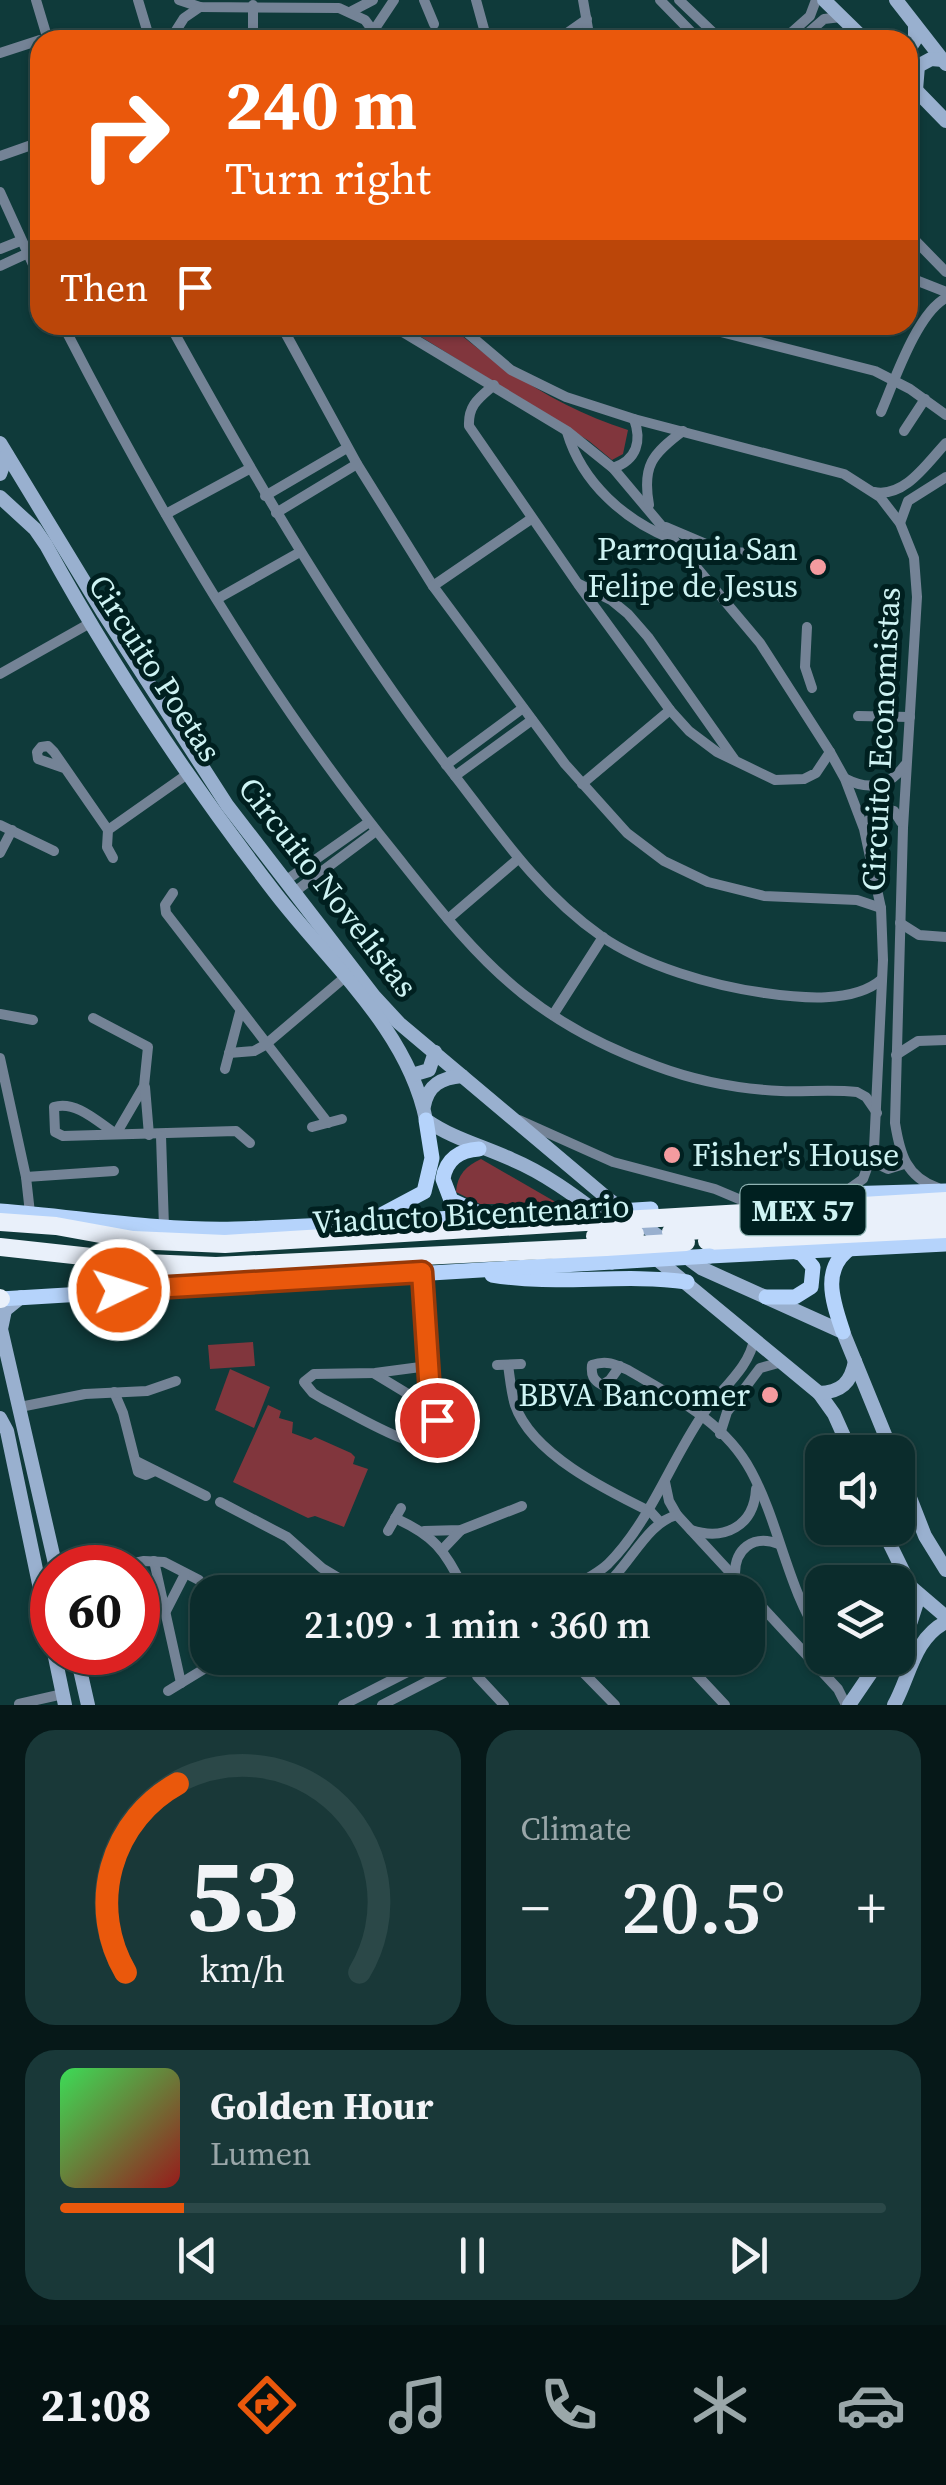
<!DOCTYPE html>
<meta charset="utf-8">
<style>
body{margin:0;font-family:"Source Serif 4",serif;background:#193838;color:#f1f3f6;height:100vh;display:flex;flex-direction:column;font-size:38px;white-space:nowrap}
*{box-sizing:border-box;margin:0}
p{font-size:32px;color:#9aa7a9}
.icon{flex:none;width:55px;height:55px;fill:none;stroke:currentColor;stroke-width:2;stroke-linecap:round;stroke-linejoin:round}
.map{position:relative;height:1705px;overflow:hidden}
.panel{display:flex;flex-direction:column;gap:25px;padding:25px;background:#061818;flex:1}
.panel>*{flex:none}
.guide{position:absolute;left:30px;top:30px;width:888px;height:305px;border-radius:30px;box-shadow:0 2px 8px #0004,0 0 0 2px #2b4848;background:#ea580c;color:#fff;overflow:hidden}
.fabs{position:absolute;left:805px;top:1435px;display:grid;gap:20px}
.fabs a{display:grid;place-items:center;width:110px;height:110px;border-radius:20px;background:#0b2c2c;box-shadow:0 2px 8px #0004,0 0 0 2px #2b4848;font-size:50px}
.speed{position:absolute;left:30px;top:1545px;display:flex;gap:20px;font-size:50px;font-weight:700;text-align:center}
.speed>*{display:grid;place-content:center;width:130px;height:130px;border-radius:50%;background:#0b2c2c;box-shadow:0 2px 8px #0004,0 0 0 2px #2b4848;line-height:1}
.speed .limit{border:15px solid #d22;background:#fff;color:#111}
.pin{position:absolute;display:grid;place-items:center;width:85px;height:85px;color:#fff;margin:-42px;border:5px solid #fff;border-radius:50%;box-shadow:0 2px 10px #0007}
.me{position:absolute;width:110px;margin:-55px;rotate:86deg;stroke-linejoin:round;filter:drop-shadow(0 0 8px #0008)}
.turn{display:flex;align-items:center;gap:35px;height:210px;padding:0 30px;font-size:45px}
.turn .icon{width:130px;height:130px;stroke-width:2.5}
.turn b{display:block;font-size:70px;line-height:85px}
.then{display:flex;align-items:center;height:95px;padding:0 30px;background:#0003;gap:20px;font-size:38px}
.big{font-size:75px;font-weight:600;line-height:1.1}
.panel .card{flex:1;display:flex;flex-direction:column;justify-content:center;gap:15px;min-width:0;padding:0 35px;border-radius:30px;background:#193838}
.panel .dial{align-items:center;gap:0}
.dial svg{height:260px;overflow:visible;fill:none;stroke:#2b4848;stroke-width:7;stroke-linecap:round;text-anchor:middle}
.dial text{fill:#f1f3f6;stroke:none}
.song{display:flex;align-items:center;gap:30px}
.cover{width:120px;height:120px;border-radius:15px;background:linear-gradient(135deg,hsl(130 70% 55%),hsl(0 70% 35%))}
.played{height:10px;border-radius:5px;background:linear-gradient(90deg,#ea580c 15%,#2b4848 15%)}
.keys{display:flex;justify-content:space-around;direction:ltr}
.heat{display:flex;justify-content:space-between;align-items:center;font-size:55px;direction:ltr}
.panel .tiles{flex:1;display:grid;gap:25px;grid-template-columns:1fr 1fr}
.card:last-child{grid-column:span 2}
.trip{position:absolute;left:190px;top:1575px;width:575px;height:100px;border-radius:30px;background:#0b2c2c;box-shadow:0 2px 8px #0004,0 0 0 2px #2b4848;font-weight:600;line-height:100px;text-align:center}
.menu{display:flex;height:160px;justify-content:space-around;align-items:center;background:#041212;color:#9aa7a9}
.menu .icon{width:70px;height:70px}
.menu .on{color:#ea580c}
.menu b{font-size:45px;color:#f1f3f6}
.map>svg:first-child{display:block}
.green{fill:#81363d}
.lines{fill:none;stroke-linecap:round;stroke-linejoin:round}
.street{stroke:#748396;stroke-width:10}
.secondary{stroke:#99b0cf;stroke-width:14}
.primary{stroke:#b5d3fb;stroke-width:15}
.highway{stroke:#e9f0fa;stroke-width:18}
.primary-bridge{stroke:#b5d3fb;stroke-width:15}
.highway-bridge{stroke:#e9f0fa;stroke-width:18}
.route-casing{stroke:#983908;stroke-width:25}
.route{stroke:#ea580c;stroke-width:18}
.poi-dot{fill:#f49b9f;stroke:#002020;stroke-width:4}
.labels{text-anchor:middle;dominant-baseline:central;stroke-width:10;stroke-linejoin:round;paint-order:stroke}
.shield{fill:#002020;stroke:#90b4b4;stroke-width:2.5}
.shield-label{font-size:30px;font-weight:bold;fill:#cef3f3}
.poi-label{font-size:32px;fill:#cef3f3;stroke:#002020;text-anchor:end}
.street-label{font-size:32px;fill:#cef3f3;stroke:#002020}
</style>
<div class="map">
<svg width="946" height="1705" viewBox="0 0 946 1705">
<rect width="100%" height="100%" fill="#0f3a3a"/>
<g class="green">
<path d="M402,325H449C502,370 561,409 628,430L623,454L612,460L589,441Z"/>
<path d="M481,1159L559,1204H480L456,1192C457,1175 466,1166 481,1159Z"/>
<polygon points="253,1342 255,1366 210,1369 208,1345"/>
<polygon points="230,1369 270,1387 254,1428 215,1410"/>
<polygon points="268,1405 281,1411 279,1418 293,1422 292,1433 311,1440 315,1437 351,1453 355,1457 353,1464 368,1469 344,1527 315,1516 308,1518 233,1482"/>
</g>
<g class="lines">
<g class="street">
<polyline points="36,0 48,40"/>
<polyline points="138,0 150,40"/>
<polyline points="179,0 200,7 339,8 365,20 380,40"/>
<polyline points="424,0 434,24"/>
<polyline points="476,0 487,40"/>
<polyline points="583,0 590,40"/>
<polyline points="660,0 699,40"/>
<polyline points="679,0 721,40"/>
<polyline points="352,11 373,0"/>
<polyline points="374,30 394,0"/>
<polyline points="170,40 184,18 200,7"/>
<polyline points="253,40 253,5"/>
<polyline points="517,40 567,33 587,19"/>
<polyline points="783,40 810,16 816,0"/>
<polyline points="800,40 824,19 841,17"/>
<polyline points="0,53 40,40"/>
<polyline points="0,156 40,142"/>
<polyline points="0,192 40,280"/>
<polyline points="908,233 946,272"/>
<polyline points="0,249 20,241"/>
<polyline points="0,266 26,254"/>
<polyline points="908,277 946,292"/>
<path d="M63,325C158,510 265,693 396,855C435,904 474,955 523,994C562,1025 609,1049 656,1066C696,1081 739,1089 781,1091C806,1092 832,1089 857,1092L866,1097L877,1113"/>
<path d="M170,325C257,483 347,637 458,780C501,836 542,895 601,936C644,966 713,986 765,993C799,998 854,1004 882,979"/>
<polyline points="281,325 357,464 433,586 565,764 627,833 664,861 708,882 764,896 857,900 881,908"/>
<polyline points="391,325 567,431 613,468 760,643 830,752 845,779 864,829 881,908 883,960 874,1149 863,1179 846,1191"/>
<path d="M458,325L511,370L566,397L634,419L844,474L880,497L900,523L914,558L917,597L903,828L895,1123C900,1154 906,1177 938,1188"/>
<polyline points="693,325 875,371 910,389 946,415"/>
<path d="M494,385C479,398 468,405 469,426L578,584L670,710L689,731L717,752L775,780L804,779L816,773L830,752"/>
<path d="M881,412C894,382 917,313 946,298"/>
<polyline points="904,431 925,399"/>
<path d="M567,432C582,483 625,521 674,540"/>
<path d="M613,468C637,460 642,441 634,419"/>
<path d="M874,492C905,498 927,463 946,443"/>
<polyline points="265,496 347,448"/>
<path d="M649,505C642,466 652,454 683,431"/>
<polyline points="276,513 357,464"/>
<polyline points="166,514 249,469"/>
<polyline points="900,523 908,501 946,477"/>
<polyline points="666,527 725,552 759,553"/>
<polyline points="579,584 611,600 628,614 648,637 734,759"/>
<polyline points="433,586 531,519"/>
<polyline points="217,599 300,552"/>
<polyline points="807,627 805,667 812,688"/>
<polyline points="0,674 92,622"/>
<polyline points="858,716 910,717"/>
<polyline points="446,765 523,708"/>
<polyline points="64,768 38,759 37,752 41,747 48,746 54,752 108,830"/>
<polyline points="455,776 532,720"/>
<path d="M846,779C869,791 890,786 905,765"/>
<polyline points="582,784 670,710"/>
<polyline points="0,825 54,851"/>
<path d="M865,828C870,815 879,806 894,811L901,822"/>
<polyline points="0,853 12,830"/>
<polyline points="113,858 107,847 108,830 189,773"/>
<polyline points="285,881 369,822"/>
<polyline points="173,893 165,905 166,913 328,1123"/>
<polyline points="293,893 376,831"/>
<polyline points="448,919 518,859"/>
<polyline points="900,923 919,935 946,937"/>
<polyline points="0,1014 33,1020"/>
<polyline points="553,1015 603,937"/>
<polyline points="93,1018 148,1047 144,1086 116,1134"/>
<polyline points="229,1053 254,1051 265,1045 344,978"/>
<polyline points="896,1055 918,1041 946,1040"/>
<polyline points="0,1058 26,1177 30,1213"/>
<polyline points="225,1069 240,1012"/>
<polyline points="145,1087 149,1135"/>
<polyline points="519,1120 613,1162 715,1189 753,1205"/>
<polyline points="312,1127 342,1119"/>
<path d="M116,1134C99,1123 76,1100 54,1107L55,1132L63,1136L236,1131L250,1143"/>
<polyline points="161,1136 164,1227"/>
<polyline points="871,1161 888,1169 904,1164"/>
<polyline points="26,1177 114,1171"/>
<polyline points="423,1272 430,1395 437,1420 425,1447"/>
<polyline points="497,1365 521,1364"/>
<path d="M508,1365C510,1378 511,1392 515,1405C532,1454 606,1490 651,1512L660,1522"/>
<path d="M428,1366L375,1373L314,1374L304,1382L313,1393L323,1399C364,1419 412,1453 459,1448"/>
<path d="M620,1366L610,1380L602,1385C593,1380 591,1375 592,1365C606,1360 615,1364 628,1370C674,1397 725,1422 751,1471C780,1525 787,1588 822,1640"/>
<polyline points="375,1374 408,1394 430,1395"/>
<polyline points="114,1392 123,1413 138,1472 146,1475 155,1471"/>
<polyline points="20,1407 85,1394 147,1391 176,1381"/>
<polyline points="720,1434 727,1412 760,1368 782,1362"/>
<polyline points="448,1449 437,1420 444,1413 460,1407"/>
<polyline points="136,1461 206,1496"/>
<polyline points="665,1482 669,1501 677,1515 838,1689 846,1705"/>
<polyline points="220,1502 287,1537 322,1568 362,1592"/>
<path d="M395,1518C439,1538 444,1552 466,1592"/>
<path d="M691,1530C725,1541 754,1526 756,1489"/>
<polyline points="388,1531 401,1508"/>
<polyline points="424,1531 461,1530 522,1506"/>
<polyline points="442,1550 461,1530"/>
<polyline points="154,1561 181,1683"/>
<polyline points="109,1568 144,1561 164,1562 199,1580"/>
<path d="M735,1576C734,1549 753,1534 779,1544"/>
<path d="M562,1592C577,1584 595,1576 608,1564C650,1522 670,1462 703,1414C719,1391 751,1367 754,1338"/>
<path d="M596,1592C627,1574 644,1523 677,1515"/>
<polyline points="166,1611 185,1574"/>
<polyline points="473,1658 477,1676 504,1705"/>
<polyline points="569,1658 615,1705"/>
<polyline points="681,1658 725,1705"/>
<path d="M840,1658C865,1668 891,1649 907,1676"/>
<polyline points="168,1691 222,1658"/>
<polyline points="19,1704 63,1694"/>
<polyline points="343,1705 435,1658"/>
<polyline points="382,1705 473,1658"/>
</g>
<g class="secondary">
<polyline points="824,0 865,40"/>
<polyline points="896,0 946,64"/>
<polyline points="908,51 915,40 915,25"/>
<polyline points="908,82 946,121"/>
<polyline points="916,90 918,66 931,59 943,60"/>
<polyline points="0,443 104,614 227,805 374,996 399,1023 607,1198 701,1268 843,1332 892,1452"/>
<polyline points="0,474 7,455"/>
<path d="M0,497L35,529L46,545C112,666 192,785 276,894C330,964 408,1030 426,1120C453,1139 483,1146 513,1160C544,1173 574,1195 600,1215"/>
<polyline points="412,1075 429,1070 435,1052"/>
<path d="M424,1106C428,1085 441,1078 462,1076"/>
<polyline points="653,1256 819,1393 834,1414 851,1452"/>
<polyline points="21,1297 5,1310 1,1329 56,1568"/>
<path d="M819,1393C841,1392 851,1383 855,1361"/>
<polyline points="0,1418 7,1431 52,1646"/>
<polyline points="898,1467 925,1536 946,1570"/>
<polyline points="882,1528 911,1587 946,1617"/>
<polyline points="898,1640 911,1621 919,1596"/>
<polyline points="54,1652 65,1705"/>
<polyline points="76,1652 88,1705"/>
<polyline points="849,1705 881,1658"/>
<path d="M894,1705C910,1676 914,1638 946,1622"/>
</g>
<g class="primary">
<polyline points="751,1205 841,1194 946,1191"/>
<path d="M0,1211C78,1217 157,1231 235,1229C347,1226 458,1215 570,1214"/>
<path d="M475,1211L451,1200L443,1179C446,1159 460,1150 479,1149"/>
<polyline points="379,1216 424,1192 432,1158 426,1120"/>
<polyline points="710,1256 946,1244"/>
<path d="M492,1275C556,1286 622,1273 687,1282"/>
<polyline points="766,1297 795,1297 811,1287 813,1267 802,1254 793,1251"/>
<polyline points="0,1299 612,1262"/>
<path d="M843,1332C833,1302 820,1268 852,1247"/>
</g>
<g class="highway">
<polyline points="659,1218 946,1201"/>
<polyline points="0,1222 56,1226 133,1240 225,1244 585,1222"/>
<polyline points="671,1232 946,1215"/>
<polyline points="707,1241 946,1229"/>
<polyline points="0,1247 146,1263 216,1266 606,1247"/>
<polyline points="151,1288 187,1276 206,1274"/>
<polyline points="0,1298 1,1299"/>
</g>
<g class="primary-bridge">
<polyline points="570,1214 651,1209"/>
<polyline points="612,1262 710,1256"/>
</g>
<g class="highway-bridge">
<polyline points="585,1222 659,1218"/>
<polyline points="595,1236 635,1234"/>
<polyline points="606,1247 686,1242"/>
</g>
</g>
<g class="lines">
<defs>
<polyline id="route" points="119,1290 422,1272 430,1394 437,1420"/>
</defs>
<use href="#route" class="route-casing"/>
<use href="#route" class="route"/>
</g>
<g class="poi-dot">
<circle cx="818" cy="567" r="10"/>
<circle cx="672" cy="1155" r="10"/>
<circle cx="770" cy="1395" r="10"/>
</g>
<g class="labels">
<rect class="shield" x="740.5" y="1185" width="125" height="50" rx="8"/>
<g class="shield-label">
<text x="803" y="1210">MEX 57</text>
</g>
<g class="poi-label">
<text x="798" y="549">Parroquia San<tspan x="798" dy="37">Felipe de Jesus</tspan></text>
<text x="692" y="1155" text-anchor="start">Fisher's House</text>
<text x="750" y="1395">BBVA Bancomer</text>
</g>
<g class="street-label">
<text transform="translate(155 668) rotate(57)">Circuito Poetas</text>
<text transform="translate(881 739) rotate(-87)">Circuito Economistas</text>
<text transform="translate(328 887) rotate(52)">Circuito Novelistas</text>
<text transform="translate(471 1214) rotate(-3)">Viaducto Bicentenario</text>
</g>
</g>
</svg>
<div class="fabs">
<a><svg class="icon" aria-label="sound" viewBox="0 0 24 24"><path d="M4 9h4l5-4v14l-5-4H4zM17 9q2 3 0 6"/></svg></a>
<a><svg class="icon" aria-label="layers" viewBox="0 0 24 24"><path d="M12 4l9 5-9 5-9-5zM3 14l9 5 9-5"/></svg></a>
</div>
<div class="speed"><div class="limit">60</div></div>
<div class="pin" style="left:437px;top:1420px;background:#d93025"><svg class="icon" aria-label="arrive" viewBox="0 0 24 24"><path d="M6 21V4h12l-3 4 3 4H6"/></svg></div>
<svg class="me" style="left:119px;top:1290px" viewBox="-20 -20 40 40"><circle r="17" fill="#ea580c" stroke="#fff" stroke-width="3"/><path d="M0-11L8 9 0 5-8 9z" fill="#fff"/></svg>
<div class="trip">21:09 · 1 min · 360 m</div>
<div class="guide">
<div class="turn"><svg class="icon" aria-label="right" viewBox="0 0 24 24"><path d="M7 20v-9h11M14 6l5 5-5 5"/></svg><div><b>240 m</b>Turn right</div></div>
<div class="then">Then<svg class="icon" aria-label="arrive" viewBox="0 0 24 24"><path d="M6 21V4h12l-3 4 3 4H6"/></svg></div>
</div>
</div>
<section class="panel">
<div class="tiles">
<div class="card dial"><svg viewBox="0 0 100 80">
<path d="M14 69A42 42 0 1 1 86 69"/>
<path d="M14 69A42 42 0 0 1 30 11" stroke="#ea580c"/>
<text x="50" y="56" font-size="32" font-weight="700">53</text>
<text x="50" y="72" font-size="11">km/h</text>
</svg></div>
<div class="card"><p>Climate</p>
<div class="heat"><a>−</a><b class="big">20.5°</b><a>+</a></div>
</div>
<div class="card">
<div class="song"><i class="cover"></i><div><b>Golden Hour</b><p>Lumen</p></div></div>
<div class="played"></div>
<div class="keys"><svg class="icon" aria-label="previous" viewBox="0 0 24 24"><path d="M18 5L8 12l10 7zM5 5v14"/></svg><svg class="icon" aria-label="pause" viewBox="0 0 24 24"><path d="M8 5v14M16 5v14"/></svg><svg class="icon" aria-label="next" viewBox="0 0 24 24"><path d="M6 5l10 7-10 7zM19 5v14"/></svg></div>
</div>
</div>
</section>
<nav class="menu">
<b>21:08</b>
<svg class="icon on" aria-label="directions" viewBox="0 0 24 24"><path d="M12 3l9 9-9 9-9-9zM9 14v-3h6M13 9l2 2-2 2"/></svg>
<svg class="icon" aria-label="music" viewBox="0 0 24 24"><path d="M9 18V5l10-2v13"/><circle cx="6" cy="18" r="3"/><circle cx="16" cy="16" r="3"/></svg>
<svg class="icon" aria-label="phone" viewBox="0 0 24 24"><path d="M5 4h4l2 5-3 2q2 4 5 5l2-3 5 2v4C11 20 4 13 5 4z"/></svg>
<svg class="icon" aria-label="climate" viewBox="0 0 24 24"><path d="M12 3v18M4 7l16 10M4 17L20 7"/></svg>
<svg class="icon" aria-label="car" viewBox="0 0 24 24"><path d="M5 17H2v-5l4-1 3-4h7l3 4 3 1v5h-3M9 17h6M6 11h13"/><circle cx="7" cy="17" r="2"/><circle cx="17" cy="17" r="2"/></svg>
</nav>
